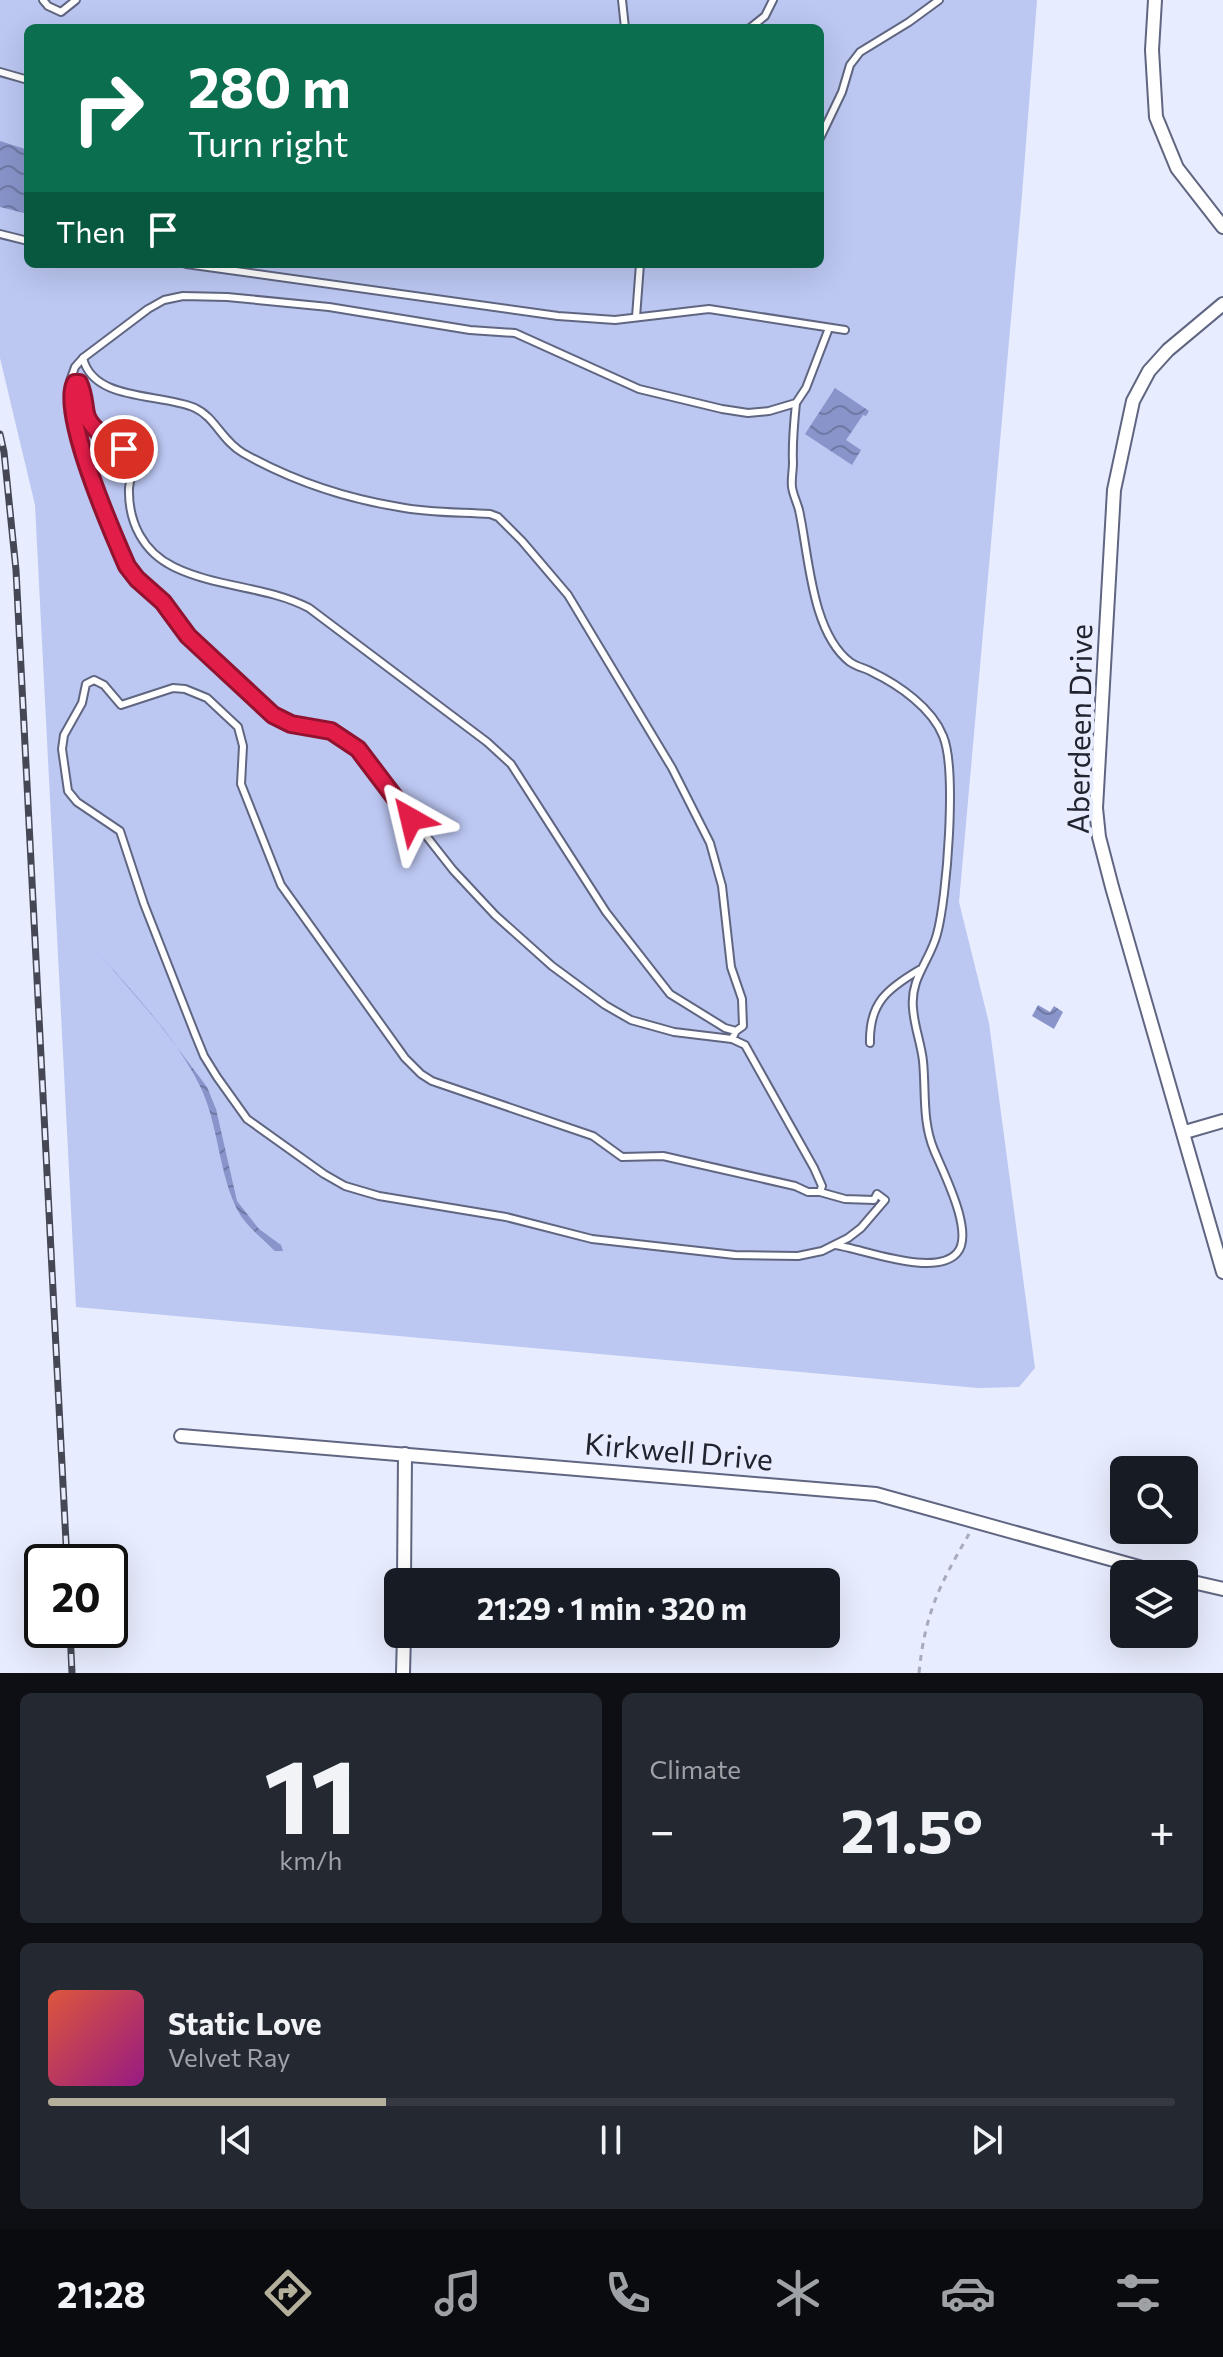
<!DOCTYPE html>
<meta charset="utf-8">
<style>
body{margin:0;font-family:Commissioner,sans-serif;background:#242831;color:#f1f3f6;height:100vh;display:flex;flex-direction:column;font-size:30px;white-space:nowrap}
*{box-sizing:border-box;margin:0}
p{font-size:26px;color:#9ea1a6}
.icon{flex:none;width:44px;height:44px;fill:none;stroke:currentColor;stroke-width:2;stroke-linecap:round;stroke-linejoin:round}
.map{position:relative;height:1673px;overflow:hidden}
.sheet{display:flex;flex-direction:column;gap:20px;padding:20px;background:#0d0f14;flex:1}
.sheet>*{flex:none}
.hud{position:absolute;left:24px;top:24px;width:800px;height:244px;border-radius:12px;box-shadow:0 8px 32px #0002;background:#0b6e4f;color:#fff;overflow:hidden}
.fabs{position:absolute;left:1110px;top:1456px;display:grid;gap:16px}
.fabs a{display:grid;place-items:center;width:88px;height:88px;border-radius:12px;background:#171b24;box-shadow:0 8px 32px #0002;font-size:40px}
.speed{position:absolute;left:24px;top:1544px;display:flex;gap:16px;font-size:40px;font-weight:700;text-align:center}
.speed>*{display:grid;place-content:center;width:104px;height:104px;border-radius:50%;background:#171b24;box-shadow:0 8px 32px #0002;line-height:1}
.speed .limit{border:4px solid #111;border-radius:12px;background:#fff;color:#111}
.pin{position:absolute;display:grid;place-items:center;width:68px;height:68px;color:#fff;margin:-34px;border:4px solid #fff;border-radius:50%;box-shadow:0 2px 8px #0007}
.me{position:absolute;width:88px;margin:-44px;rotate:323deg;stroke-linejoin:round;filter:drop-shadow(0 0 6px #0008)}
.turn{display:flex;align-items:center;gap:28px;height:168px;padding:0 32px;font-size:36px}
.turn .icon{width:104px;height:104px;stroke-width:2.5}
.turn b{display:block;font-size:56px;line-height:68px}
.then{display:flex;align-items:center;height:76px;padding:0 32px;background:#0003;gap:16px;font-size:30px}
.big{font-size:60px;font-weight:700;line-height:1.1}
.sheet .tile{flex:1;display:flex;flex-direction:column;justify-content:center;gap:12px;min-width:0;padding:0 28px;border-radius:12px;background:#242831}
.sheet .dial{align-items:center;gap:0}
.dial b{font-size:104px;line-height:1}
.song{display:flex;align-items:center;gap:24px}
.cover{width:96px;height:96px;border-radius:12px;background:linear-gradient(135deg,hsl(10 70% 55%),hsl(310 70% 35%))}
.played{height:8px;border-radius:4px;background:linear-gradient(90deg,#b5b09b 30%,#363941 30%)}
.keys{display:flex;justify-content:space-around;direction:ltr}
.heat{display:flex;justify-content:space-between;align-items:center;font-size:44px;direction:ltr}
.sheet .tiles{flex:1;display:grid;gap:20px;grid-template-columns:1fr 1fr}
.tile:last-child{grid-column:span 2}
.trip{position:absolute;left:384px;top:1568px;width:456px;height:80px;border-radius:12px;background:#171b24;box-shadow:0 8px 32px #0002;font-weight:700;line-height:80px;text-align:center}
.menu{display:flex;height:128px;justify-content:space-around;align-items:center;background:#090b0e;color:#9ea1a6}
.menu .icon{width:56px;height:56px}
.menu .active{color:#b5b09b}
.menu b{font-size:36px;color:#f1f3f6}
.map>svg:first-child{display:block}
.green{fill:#bcc7f2;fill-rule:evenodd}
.water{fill:url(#water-waves)}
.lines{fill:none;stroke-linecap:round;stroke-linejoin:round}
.lane-casing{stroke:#606681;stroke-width:10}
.street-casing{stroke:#606681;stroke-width:16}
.path{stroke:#a6aaba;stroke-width:3;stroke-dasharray:6 6;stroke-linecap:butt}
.lane{stroke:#fff;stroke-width:6}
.street{stroke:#fff;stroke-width:12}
.rail-casing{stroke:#454854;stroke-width:7}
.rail{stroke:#e7ecfe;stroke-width:4;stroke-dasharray:12;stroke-linecap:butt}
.route-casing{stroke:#92132f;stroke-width:20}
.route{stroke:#e11d48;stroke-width:14}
.labels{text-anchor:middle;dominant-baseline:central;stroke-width:8;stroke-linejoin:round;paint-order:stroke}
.street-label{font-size:30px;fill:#21242f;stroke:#e7ecfe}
</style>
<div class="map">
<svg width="1223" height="1673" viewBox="0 0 1223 1673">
<defs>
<pattern id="water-waves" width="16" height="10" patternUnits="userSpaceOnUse" patternTransform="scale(2)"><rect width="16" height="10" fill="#8894ca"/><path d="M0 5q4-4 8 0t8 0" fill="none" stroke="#6f79a4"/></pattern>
</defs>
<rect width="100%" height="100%" fill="#e7ecfe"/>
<path class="green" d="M0,0H1037L1022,195L959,902L989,1023L1035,1368L1019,1387L978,1388L76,1307L35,505L0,358ZM28,28H820V264H28Z"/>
<g class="water">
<polygon points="0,141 28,150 28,214 0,207"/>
<polygon points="835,388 869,411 866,416 863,415 846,440 861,450 852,465 805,434"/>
<path d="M95,949L157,1021L207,1087L216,1109L237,1201L259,1229L281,1245L283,1251H275C261,1237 243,1224 235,1205C218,1167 218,1123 200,1086C175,1035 131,991 95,949Z"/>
<polygon points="1038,1005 1050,1012 1054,1006 1063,1012 1054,1029 1032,1016"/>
</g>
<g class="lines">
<defs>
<g id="lane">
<polyline points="43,0 48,6 61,12 76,0"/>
<polyline points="622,0 625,28"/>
<polyline points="750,28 765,16 773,0"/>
<polyline points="0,72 28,80"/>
<polyline points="820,138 842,92 850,65 860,52 909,22 939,0"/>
<polyline points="0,234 28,241"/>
<polyline points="186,264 558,316 615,320 709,309 845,330"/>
<polyline points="636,317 640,264"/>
<polyline points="72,387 70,381 75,367 83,358"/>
<path d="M796,403C794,423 792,442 793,463C793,471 791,479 792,487C793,495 797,502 799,510C809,555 811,632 850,662C857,667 865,668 872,672C899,685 932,708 943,736C957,769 947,898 937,934C930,961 910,978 913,1008C914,1026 921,1043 923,1061C926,1092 922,1121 934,1150C943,1172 975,1233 957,1253C935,1278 864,1249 835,1245"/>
<path d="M736,1031L732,1039L674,1032L631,1020L605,1005L552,966L495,915L453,870L358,749L331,731L291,724L273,715L188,636L163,602L137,579L127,566C109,526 66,429 72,387L79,383C85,396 82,418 93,428C105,439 123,442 131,458C135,469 130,477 129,488C128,522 143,552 174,567C217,588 267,586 309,608L487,742L511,764L606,912L670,994L725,1028L736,1031L743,1026L742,999L731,967L722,886L710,843L672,768L568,595L522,541L498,517L490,514C460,512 429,513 399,507C344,498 291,480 243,453C222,441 215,417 195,408C162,393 93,402 83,358L148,309L164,300L183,296L227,297L329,307L470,330L515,333L639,389L722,409L748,413L769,411L796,403L806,388L829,328"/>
<polyline points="732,1039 745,1045 814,1168 822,1186 820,1192 845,1199 874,1200 877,1194 885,1200 861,1228 848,1238 822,1251 798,1256 735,1255 592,1239 506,1217 379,1196 345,1186 324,1174 247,1119 217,1077 204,1056 195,1034 144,904 120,831 77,802 68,791 62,749 64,735 82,703 86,684 94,680 104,685 121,705 173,688 185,689 207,698 238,727 243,746 241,784 281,885 405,1058 421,1074 432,1081 593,1136 622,1157 663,1156 795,1186 808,1192 820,1192"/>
<path d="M870,1043C869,1003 887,989 919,970"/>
</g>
<g id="street">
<polyline points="1155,0 1152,50 1156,117 1177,168 1223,227"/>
<polyline points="1223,304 1168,350 1149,371 1133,401 1114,490 1096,808 1099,837 1112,887 1223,1272"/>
<polyline points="1185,1132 1223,1121"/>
<polyline points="181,1436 876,1494 1164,1574"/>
<polyline points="1184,1580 1223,1589"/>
<polyline points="404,1582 405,1454"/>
<polyline points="403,1673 404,1634"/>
</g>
</defs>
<use href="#lane" class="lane-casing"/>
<use href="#street" class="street-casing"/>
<path class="path" d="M919,1673C925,1613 939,1586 969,1534"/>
<use href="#lane" class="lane"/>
<use href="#street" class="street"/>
<defs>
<g id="rail">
<polyline points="0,434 4,452 16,570 67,1562"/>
<polyline points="70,1630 72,1673"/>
</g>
</defs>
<use href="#rail" class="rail-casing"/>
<use href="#rail" class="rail"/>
</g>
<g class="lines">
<defs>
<path id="route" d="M124,449C111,440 90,430 86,414C84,403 84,394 79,383H75C59,411 113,534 127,566L137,579L163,602L188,636L273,715L291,724L331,731L358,749L411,819"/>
</defs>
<use href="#route" class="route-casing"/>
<use href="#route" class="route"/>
</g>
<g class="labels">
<g class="street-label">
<text transform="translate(1078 729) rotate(-89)">Aberdeen Drive</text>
<text transform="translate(679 1450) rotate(5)">Kirkwell Drive</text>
</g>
</g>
</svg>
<div class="fabs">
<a><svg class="icon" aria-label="search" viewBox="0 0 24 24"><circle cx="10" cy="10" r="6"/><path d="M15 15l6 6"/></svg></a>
<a><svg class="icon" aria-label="layers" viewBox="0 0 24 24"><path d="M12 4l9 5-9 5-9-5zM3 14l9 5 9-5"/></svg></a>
</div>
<div class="speed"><div class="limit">20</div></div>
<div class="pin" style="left:124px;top:449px;background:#d93025"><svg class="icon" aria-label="arrive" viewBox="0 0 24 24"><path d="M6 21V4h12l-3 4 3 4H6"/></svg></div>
<svg class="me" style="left:411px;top:819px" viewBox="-20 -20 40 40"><path d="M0-17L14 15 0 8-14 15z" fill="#e11d48" stroke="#fff" stroke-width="4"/></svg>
<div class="trip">21:29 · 1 min · 320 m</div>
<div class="hud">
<div class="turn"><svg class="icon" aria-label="right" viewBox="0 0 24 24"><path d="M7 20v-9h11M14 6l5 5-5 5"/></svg><div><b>280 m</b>Turn right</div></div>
<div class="then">Then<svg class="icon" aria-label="arrive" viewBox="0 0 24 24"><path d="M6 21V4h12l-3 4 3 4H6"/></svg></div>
</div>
</div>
<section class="sheet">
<div class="tiles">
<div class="tile dial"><b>11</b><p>km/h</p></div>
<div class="tile"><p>Climate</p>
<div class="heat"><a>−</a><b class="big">21.5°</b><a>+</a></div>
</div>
<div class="tile">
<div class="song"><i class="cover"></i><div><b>Static Love</b><p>Velvet Ray</p></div></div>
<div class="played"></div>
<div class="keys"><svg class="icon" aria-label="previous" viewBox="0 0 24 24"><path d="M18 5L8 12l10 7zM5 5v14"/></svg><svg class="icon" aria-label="pause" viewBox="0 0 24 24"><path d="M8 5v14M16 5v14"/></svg><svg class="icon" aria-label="next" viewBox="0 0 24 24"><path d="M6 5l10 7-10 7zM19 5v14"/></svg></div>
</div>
</div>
</section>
<nav class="menu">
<b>21:28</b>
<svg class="icon active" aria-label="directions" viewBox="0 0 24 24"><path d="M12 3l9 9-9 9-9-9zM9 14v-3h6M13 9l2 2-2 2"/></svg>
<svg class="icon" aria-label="music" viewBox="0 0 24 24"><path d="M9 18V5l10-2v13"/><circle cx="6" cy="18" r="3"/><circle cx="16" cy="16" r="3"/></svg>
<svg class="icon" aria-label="phone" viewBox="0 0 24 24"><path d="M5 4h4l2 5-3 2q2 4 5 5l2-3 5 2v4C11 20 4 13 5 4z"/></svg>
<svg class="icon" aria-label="climate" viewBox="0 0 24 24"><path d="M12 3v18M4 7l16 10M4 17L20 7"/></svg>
<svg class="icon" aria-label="car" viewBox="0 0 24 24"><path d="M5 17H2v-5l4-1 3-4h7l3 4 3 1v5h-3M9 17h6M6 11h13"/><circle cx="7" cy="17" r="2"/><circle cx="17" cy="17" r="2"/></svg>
<svg class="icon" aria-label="filters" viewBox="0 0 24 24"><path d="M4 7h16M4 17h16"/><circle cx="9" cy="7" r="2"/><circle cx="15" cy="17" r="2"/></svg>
</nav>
